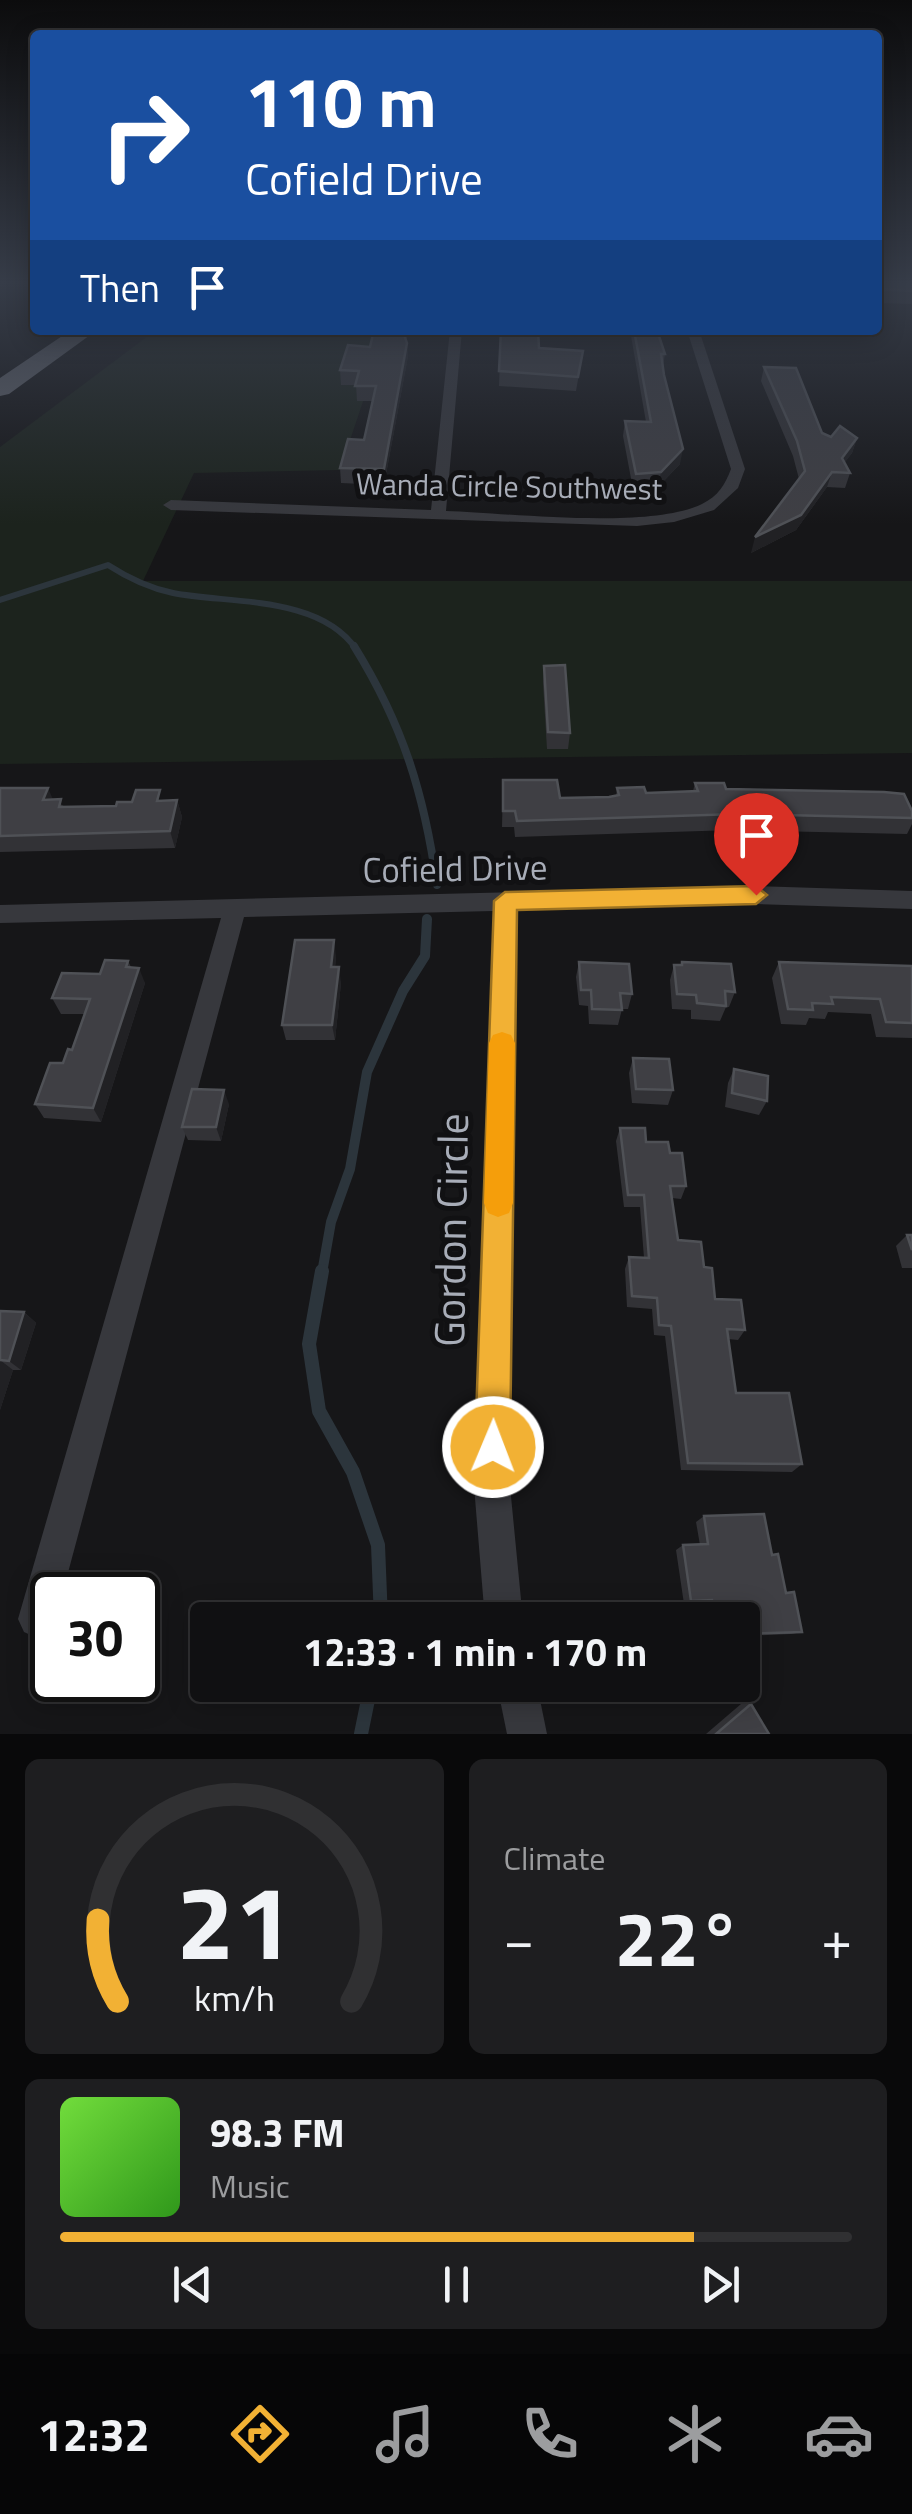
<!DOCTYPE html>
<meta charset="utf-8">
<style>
body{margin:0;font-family:"Titillium Web",sans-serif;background:#1e1e20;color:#f1f3f6;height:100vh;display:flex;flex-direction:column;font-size:38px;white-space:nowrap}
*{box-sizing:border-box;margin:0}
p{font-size:32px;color:#9c9d9f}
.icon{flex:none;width:55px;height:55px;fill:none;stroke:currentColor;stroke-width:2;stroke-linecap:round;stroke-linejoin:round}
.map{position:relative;height:1734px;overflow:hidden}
.drawer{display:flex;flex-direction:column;gap:25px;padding:25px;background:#09090a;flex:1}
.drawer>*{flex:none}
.banner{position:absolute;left:30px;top:30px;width:852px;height:305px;border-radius:10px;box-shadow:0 5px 25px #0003,0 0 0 2px #303032;background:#1a4fa0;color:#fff;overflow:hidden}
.speed{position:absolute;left:30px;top:1572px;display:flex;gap:20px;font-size:50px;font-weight:700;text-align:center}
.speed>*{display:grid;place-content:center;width:130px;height:130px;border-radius:50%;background:#101012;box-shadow:0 5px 25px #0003,0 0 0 2px #303032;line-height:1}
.speed .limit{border:5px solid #111;border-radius:15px;background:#fff;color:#111}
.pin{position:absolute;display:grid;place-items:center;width:85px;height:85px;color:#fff;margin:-102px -42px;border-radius:50% 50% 50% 0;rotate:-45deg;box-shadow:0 0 10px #0007}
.pin .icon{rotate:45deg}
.me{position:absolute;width:110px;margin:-55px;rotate:1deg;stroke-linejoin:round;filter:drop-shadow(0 0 8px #0008)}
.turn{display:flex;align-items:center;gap:35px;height:210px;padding:0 50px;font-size:45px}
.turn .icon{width:130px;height:130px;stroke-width:2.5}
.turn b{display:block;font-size:70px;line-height:85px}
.then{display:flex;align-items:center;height:95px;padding:0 50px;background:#0003;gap:20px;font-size:38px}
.big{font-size:75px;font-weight:700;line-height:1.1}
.drawer .tile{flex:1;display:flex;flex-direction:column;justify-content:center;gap:15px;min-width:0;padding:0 35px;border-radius:15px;background:#1e1e20}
.drawer .dial{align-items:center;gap:0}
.dial svg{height:260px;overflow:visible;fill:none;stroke:#303032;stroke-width:7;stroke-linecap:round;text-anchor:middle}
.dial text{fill:#f1f3f6;stroke:none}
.song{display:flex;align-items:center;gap:30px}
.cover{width:120px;height:120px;border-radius:15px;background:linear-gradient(135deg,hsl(100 70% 55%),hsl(110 70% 35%))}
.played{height:10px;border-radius:5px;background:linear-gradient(90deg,#f2b134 80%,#303032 80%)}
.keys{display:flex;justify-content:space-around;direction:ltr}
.heat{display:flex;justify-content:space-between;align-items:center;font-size:55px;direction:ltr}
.drawer .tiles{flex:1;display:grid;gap:25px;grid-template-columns:1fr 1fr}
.tile:last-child{grid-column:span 2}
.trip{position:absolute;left:190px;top:1602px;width:570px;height:100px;border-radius:10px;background:#101012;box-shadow:0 5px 25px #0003,0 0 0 2px #303032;font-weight:700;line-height:100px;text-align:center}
.tabs{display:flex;height:160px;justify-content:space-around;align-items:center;background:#060607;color:#9c9d9f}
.tabs .icon{width:70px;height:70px}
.tabs .on{color:#f2b134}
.tabs b{font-size:45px;color:#f1f3f6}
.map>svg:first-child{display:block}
.green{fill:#1c231d}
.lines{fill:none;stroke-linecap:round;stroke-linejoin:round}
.stream-far3{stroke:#2c353c;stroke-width:6}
.stream-far2{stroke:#2c353c;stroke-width:8}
.stream-far1{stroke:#2c353c;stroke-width:10}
.stream{stroke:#2c353c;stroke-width:14}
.street{fill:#37383d;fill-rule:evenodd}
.highway{fill:#63666e;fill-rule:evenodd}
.wall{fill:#323236}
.shaded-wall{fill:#212124}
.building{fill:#3f3f44;stroke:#4f5156;stroke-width:2.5}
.route{fill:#f2b134;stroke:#9d7322;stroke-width:2.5}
.slow{fill:#f59e0b}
.labels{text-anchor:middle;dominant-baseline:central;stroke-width:10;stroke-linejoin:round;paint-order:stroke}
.far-street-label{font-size:30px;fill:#a8adb8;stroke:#111113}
.street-label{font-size:35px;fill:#a8adb8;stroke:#111113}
.near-street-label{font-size:42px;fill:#a8adb8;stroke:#111113}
</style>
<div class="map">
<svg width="912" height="1734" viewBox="0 0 912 1734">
<rect width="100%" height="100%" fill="#161618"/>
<polygon class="green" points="156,330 387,330 340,470 194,473 143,581 912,581 912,753 0,764 0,447"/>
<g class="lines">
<path class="stream-far3" d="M0,600L108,565C128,578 149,588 173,593C229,604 319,595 356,649"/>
<path class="stream-far2" d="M354,646C403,725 424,793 437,885"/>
<polyline class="stream-far1" points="322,1273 331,1222 350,1169 367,1072 403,991 425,956 427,919"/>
<g class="stream">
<polyline points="322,1271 309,1344 319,1411 353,1472 378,1545 381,1620"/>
<polyline points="361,1734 371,1685"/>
</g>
<g class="street">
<path d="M450,330H462L446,511C509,513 648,530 702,504C718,496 725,485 731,469L687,330H699L745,469L738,488L714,510L674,522L637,526L171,510L163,505L171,500L431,510Z"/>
<polygon points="755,886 912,891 912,909 755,904 516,910 510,1486 523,1620 485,1620 474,1486 493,911 244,917 62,1595 52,1595 50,1632 37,1638 24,1632 18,1619 221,918 0,923 0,905"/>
<polygon points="497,1685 537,1685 547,1734 507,1734"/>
</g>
<polygon class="highway" points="71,330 97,330 9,394 0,396 0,378"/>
</g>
<g class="wall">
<polygon points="878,281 912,281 912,304 878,303"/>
<polygon points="374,330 409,330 406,341 408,356 384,485 341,483 340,468 364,440 373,401 357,401 356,385 341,385 340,370 370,347"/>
<polygon points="501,330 539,348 583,351 576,391 499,386"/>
<polygon points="630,330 657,330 665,354 663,366 680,464 658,487 633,489 623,436 625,421 646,422"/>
<polygon points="764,367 822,433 831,437 857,438 852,453 844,463 850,473 845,488 827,487 796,530 751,553 799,479 793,456 761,381"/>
<polygon points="544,666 570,733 568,749 547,749 543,683"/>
<polygon points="503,780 560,798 609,797 616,796 617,788 646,793 693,791 695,783 726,789 912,811 912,824 907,834 733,830 515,837 514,827 502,827"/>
<polygon points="0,788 53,799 65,807 116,806 177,800 182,817 175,848 0,852"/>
<polygon points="336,956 335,967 341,983 335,1040 286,1040 282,1025"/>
<polygon points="128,961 131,967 145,983 101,1122 44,1118 35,1104 72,1050 85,1014 61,1014 52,998"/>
<polygon points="579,962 632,994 628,1009 622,1009 618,1025 589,1024 588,1006 579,1005 576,977"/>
<polygon points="682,962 735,992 729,1007 726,1007 720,1021 691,1019 691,1010 672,1009 670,980 674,965 681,965"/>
<polygon points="779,962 912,966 912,1038 876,1037 871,1014 828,1012 825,1019 809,1018 806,1025 781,1024 772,978"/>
<polygon points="633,1058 673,1090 668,1105 632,1103 629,1073"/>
<polygon points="734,1069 767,1101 759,1115 725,1107 728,1083"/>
<polygon points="229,1104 221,1141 188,1140 182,1127"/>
<polygon points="620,1128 670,1153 686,1186 681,1199 672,1198 678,1240 704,1267 715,1299 745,1330 738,1340 728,1339 736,1393 802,1464 792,1472 681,1470 665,1336 654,1335 652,1309 627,1307 625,1269 629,1257 644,1258 640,1207 624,1207 616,1141"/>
<polygon points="907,1235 912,1235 912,1268 902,1268 896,1246"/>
<polygon points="0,1311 24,1312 36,1323 21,1370 13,1370 0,1410"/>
<polygon points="704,1516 772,1555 802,1632 791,1634 742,1636 742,1620 707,1620 704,1603 684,1604 676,1550 683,1545 700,1545 696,1522"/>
<polygon points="741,1704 751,1704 769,1734 706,1734"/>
</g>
<g class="shaded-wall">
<polygon points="407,343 408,356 384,485 384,469"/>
<polygon points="857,438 852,453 837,473 842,458"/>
<polygon points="683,449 680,464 658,487 661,472"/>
<polygon points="832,472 827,487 796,530 751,553 755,537"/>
<polygon points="48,788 55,804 43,800"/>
<polygon points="177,800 182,817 175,848 170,831"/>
<polygon points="334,940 336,956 334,983 331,967"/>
<polygon points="339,967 341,983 335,1040 332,1025"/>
<polygon points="139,968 145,983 101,1122 93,1108"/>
<polygon points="224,1090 229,1104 221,1141 216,1127"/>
<polygon points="24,1312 36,1323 21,1370 9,1361"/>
<polygon points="0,1360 13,1370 0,1410"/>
</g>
<g class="building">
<polygon points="878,281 912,281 912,291 878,289"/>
<polygon points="374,330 405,330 404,335 407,343 384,469 340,468 348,439 364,440 376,386 355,386 359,371 340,370 348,345 370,347"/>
<polygon points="501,330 538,330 539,348 583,351 578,377 499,371"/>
<polygon points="634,330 657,330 665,354 661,354 664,375 683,449 661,472 636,474 625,421 651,422"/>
<polygon points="764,367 796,368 822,433 831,437 840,426 857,438 842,458 850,473 832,472 801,515 755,537 805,471 797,441"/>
<polygon points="565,665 570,733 548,732 544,666"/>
<polygon points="503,780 557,780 560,798 609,797 619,795 617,788 644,787 646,793 698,791 695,783 724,783 726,789 884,792 904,794 912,811 912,818 738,814 517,821 515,811 503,811"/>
<polygon points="0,788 48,788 43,800 61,799 59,807 116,806 117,802 132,802 136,790 160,790 157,801 177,800 170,831 0,836"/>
<polygon points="295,940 334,940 331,967 339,967 332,1025 282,1025"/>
<polygon points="105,960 128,961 126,967 139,968 93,1108 35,1104 50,1063 63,1063 68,1049 72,1050 90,999 52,998 62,973 100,974"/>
<polygon points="579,962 629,964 632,994 620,993 622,1010 592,1009 591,990 581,990"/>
<polygon points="682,962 731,964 735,992 725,991 726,1006 697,1003 696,995 677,994 674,965 682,965"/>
<polygon points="779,962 912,966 912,1023 886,1022 880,999 831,997 833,1004 812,1003 813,1010 788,1009"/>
<polygon points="633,1058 669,1059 673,1090 636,1089"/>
<polygon points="734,1069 768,1076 767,1101 732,1093"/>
<polygon points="192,1089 224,1090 216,1127 182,1127"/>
<polygon points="620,1128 645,1128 646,1142 668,1142 670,1153 682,1153 686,1186 670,1186 678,1240 701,1242 704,1267 712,1268 715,1299 741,1300 745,1330 727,1329 736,1393 789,1393 802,1464 688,1463 671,1326 659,1325 657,1298 632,1296 629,1257 649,1258 644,1195 628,1195"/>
<polygon points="907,1235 912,1235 912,1250"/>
<polygon points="0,1311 24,1312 9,1361 0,1360"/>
<polygon points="764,1514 772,1555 778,1554 786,1593 794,1592 802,1632 742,1634 742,1620 716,1620 712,1600 691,1601 683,1545 708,1544 704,1516"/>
<polygon points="751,1704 769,1734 716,1734"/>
</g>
<linearGradient id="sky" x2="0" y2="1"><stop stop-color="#0c0c0d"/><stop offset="0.54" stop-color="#363c48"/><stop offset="1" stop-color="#363c48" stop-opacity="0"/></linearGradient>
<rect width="912" height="524" fill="url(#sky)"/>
<polygon class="route" points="756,886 767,895 756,904 517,910 510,1447 505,1459 493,1464 480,1459 475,1447 494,901 505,892"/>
<polygon class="slow" points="502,1032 511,1035 515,1043 513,1203 509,1213 498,1217 488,1213 484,1203 489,1043 493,1035"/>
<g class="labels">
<g class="far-street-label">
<text transform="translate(509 486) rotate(1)">Wanda Circle Southwest</text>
</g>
<g class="street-label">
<text transform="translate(455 868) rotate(-1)">Cofield Drive</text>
</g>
<g class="near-street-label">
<text transform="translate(450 1230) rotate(-89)">Gordon Circle</text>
</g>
</g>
</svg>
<div class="speed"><div class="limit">30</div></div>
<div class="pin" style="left:756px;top:895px;background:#d93025"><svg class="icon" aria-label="arrive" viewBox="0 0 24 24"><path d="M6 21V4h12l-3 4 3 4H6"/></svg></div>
<svg class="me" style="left:493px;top:1447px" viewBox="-20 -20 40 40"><circle r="17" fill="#f2b134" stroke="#fff" stroke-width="3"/><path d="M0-11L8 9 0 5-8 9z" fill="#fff"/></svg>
<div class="trip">12:33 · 1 min · 170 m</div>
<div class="banner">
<div class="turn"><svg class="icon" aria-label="right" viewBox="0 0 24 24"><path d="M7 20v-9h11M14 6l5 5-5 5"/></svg><div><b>110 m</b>Cofield Drive</div></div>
<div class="then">Then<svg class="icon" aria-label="arrive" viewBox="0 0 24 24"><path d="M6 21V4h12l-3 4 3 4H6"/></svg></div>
</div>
</div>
<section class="drawer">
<div class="tiles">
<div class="tile dial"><svg viewBox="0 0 100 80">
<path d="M14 69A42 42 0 1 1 86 69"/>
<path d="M14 69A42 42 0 0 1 8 44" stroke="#f2b134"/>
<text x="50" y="56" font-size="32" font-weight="700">21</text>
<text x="50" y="72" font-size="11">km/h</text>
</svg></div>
<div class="tile"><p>Climate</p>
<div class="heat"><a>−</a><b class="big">22°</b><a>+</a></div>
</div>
<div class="tile">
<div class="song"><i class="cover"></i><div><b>98.3 FM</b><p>Music</p></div></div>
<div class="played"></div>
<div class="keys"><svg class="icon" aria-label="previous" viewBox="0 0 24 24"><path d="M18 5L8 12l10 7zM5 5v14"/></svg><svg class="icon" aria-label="pause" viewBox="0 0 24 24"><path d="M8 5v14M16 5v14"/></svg><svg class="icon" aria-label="next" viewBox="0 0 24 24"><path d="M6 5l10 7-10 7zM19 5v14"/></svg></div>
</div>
</div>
</section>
<nav class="tabs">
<b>12:32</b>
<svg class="icon on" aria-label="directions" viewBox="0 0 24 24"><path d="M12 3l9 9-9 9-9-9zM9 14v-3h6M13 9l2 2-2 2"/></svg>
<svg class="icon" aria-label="music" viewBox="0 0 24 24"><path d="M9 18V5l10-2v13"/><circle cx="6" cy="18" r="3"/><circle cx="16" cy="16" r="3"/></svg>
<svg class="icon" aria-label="phone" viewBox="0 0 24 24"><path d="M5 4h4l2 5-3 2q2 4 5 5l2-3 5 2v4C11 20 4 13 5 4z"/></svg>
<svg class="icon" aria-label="climate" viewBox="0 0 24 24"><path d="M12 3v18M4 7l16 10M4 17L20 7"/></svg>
<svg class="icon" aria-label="car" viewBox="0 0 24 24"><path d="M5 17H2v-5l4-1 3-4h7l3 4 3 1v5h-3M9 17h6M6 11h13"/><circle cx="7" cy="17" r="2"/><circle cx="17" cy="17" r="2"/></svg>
</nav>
